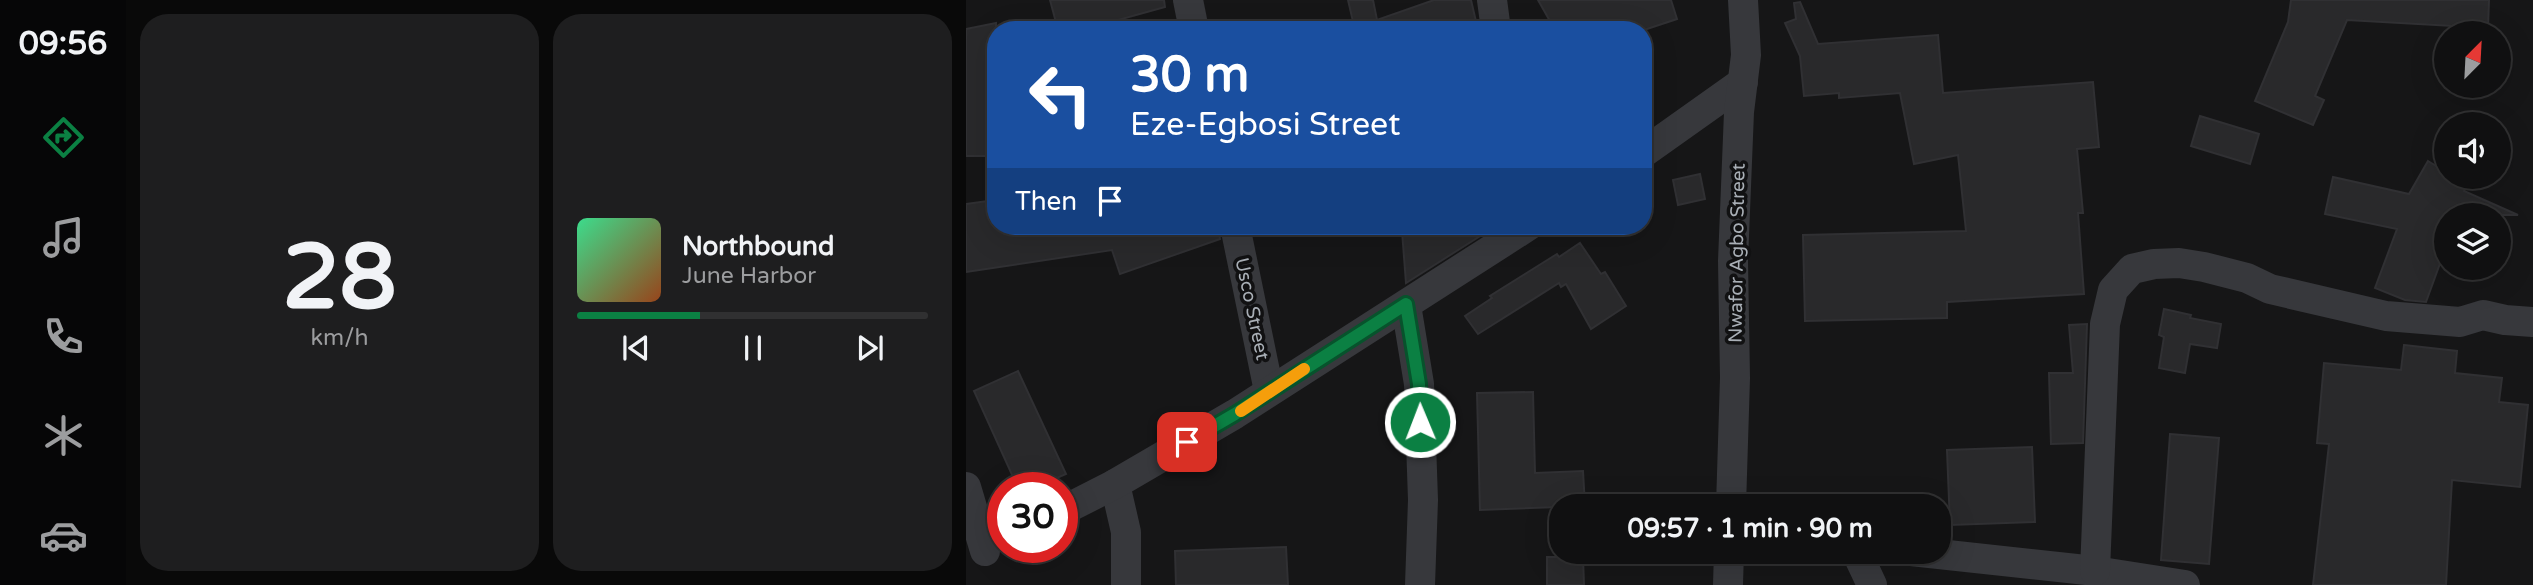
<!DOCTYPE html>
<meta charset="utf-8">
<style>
body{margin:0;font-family:"Varela Round",sans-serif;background:#1e1e1f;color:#f1f3f6;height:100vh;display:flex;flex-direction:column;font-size:26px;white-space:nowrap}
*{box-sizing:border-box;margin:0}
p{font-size:23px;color:#9c9d9f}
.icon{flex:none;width:38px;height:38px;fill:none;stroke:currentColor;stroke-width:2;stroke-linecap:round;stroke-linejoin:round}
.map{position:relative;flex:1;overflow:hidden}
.drawer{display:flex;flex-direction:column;gap:14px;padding:14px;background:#090909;width:840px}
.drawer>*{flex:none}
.banner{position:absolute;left:21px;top:21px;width:665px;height:214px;border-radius:28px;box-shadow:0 7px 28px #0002,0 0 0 2px #303031;background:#1a4fa0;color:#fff;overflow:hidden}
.needle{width:46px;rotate:24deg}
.tools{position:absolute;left:1468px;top:21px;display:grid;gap:14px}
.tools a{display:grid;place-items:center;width:77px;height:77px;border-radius:50%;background:#101011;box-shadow:0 7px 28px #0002,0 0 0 2px #303031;font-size:35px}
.speed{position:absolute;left:21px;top:472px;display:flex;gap:14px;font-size:35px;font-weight:700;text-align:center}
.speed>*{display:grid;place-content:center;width:91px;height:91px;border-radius:50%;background:#101011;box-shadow:0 7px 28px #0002,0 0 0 2px #303031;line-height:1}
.speed .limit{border:10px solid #d22;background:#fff;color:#111}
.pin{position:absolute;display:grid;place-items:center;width:60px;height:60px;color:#fff;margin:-30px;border-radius:14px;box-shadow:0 4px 10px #0006}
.me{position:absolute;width:77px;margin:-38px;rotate:359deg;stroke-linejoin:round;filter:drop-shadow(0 0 5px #0008)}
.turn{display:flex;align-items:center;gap:24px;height:147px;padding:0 28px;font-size:32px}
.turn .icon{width:91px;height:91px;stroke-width:2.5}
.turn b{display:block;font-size:49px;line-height:60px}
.then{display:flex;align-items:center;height:66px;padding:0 28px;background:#0003;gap:14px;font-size:26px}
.drawer .widget{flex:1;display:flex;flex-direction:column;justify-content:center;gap:10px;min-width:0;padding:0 24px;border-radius:28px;background:#1e1e1f}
.drawer .dial{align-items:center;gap:0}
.dial b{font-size:91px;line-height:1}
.song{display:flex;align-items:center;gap:21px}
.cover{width:84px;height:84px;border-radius:10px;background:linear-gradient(135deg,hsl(150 70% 55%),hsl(20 70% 35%))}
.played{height:7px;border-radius:4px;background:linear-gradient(90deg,#0b8043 35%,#303031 35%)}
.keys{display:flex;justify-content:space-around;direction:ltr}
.drawer .tiles{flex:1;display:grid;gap:14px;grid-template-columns:repeat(2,1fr)}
.trip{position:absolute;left:583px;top:494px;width:402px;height:70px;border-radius:28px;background:#101011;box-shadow:0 7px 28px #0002,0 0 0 2px #303031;font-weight:700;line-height:70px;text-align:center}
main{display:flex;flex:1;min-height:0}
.tabs{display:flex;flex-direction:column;width:126px;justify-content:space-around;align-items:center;background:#060607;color:#9c9d9f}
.tabs .icon{width:49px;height:49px}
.tabs .current{color:#0b8043}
.tabs b{font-size:32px;color:#f1f3f6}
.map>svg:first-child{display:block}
.building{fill:#29292b;stroke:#303033;stroke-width:2}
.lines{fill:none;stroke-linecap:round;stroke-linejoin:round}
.minor{stroke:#37383c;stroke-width:30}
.route-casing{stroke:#07532c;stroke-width:18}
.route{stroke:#0b8043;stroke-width:12}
.slow{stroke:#f59e0b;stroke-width:12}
.labels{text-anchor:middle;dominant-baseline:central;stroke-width:7;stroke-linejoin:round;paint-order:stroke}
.street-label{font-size:19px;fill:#a9afb6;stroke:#111112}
</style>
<main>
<nav class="tabs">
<b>09:56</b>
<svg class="icon current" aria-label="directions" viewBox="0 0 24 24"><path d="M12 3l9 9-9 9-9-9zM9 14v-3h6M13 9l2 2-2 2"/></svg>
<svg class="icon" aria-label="music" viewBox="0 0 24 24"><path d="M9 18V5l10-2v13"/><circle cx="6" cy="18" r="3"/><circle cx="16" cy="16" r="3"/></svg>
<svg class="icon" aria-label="phone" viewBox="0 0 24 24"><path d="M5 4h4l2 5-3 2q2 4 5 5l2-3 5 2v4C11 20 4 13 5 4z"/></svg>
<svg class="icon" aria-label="climate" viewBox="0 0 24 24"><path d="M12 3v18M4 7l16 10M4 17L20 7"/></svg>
<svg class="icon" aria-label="car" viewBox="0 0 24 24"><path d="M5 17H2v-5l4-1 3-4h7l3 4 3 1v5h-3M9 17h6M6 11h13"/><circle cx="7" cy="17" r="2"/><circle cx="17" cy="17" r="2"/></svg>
</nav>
<section class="drawer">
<div class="tiles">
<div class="widget dial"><b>28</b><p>km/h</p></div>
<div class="widget">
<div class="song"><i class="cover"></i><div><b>Northbound</b><p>June Harbor</p></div></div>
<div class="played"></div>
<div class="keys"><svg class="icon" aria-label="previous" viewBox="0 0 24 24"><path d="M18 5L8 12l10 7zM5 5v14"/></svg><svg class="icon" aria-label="pause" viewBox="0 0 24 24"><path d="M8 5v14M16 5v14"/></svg><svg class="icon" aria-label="next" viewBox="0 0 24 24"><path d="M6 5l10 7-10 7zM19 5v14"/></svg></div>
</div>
</div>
</section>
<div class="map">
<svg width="1567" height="585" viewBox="0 0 1567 585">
<rect width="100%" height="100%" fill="#161617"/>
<g class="building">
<polygon points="84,0 198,0 199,7 116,30 92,30"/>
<polygon points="382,0 407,0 411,20 468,0 505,0 512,30 389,30"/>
<polygon points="572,0 705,0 711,19 678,30 589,30"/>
<polygon points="1325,0 1523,0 1522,28 1381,20 1349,96 1358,100 1347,125 1289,101 1322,22"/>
<polygon points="834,2 852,44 972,35 977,93 1127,82 1133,147 1111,149 1117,213 1112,213 1118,294 981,302 981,318 839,321 837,235 1000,231 992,155 948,164 934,93 873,98 873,93 838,96 834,56 819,23 830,19 828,3"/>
<polygon points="30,23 30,156 0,156 0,29"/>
<polygon points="1234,116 1293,134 1284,164 1225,146"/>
<polygon points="1462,161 1480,172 1480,177 1488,177 1501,185 1498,191 1552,215 1480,215 1480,247 1460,302 1439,300 1409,288 1431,229 1359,214 1367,177 1443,194"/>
<polygon points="734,174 739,199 712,205 707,180"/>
<polygon points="30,200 30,226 252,226 254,239 154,274 146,250 0,272 0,204"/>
<polygon points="447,226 530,226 440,283 436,231"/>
<polygon points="614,243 635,274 639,272 660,306 625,329 600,284 595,287 593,283 512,334 499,316 526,298 524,296 591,254 593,257"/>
<polygon points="1198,309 1225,315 1224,318 1255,324 1251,348 1224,344 1219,373 1193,368 1198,337 1193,335"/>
<polygon points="1121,324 1117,443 1085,444 1083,373 1107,373 1103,325"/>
<polygon points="1438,345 1491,351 1489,373 1536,378 1533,402 1562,405 1554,487 1486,480 1480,585 1347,585 1363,444 1351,443 1358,363 1435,370"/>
<polygon points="52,371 100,474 68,488 52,488 8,391"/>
<polygon points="567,392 569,473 617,471 619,506 514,510 511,393"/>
<polygon points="1204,434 1253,438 1243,564 1195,560"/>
<polygon points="1066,447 1069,522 984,525 981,450"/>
<polygon points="320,547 322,585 210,585 209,551"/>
<polygon points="581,557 617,557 618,585 581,585"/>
</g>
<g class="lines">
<g class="minor">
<polyline points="222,0 228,30"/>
<polyline points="526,0 530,30"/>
<polyline points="677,153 777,82"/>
<polyline points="269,226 303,391"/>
<polyline points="440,305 453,384 457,500 454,585"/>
<polyline points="149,484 160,532 160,585"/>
<polyline points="0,487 19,551"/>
<polyline points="765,506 769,378 767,261 773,112 780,55 777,0"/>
<polyline points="96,511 149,484 269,414 562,226"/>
<polyline points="890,551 906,585"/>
<polyline points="945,551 1129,571 1219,585"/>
<polyline points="1129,571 1139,324 1147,290 1166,269 1188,264 1213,263 1238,267 1281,278 1304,289 1420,316 1494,322 1517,315 1539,320 1567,322"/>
<polyline points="762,585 763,551"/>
</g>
</g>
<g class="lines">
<defs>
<polyline id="route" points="221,442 269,414 440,304 453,384 454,422"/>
</defs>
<use href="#route" class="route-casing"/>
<use href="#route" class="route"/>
<polyline class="slow" points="275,411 338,369"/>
</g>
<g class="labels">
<g class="street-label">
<text transform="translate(771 253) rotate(-89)">Nwafor Agbo Street</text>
<text transform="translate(286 309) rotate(78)">Usco Street</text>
</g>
</g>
</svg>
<div class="tools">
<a><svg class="needle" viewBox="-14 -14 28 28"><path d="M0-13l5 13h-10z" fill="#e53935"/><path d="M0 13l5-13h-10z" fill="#9c9d9f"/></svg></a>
<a><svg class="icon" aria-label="sound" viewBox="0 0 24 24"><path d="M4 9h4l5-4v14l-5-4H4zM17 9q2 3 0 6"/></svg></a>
<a><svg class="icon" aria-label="layers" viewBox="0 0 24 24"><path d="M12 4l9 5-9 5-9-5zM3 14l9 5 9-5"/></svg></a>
</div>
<div class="speed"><div class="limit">30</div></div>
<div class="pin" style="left:221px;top:442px;background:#d93025"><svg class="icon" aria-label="arrive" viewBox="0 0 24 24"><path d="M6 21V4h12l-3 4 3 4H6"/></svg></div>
<svg class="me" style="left:454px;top:422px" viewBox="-20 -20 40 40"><circle r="17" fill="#0b8043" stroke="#fff" stroke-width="3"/><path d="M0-11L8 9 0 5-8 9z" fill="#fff"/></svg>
<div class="trip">09:57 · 1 min · 90 m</div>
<div class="banner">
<div class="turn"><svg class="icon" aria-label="left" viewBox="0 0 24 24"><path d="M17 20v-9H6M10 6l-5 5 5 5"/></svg><div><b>30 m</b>Eze-Egbosi Street</div></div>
<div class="then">Then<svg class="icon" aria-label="arrive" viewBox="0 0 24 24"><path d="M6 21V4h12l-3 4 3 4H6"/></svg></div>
</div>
</div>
</main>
